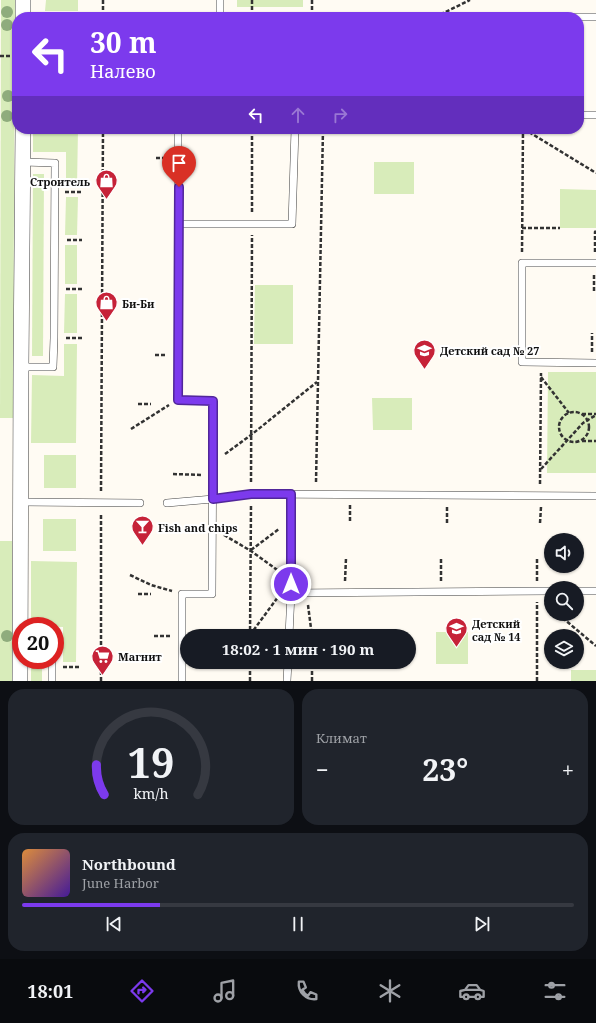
<!DOCTYPE html>
<html lang="ru">
<meta charset="utf-8">
<style>
body{margin:0;font-family:"Noto Serif",serif;background:#20242c;color:#f1f3f6;height:100vh;display:flex;flex-direction:column;font-size:15px;white-space:nowrap}
*{box-sizing:border-box;margin:0}
p{font-size:13px;color:#9ea1a6}
.icon{flex:none;width:22px;height:22px;fill:none;stroke:currentColor;stroke-width:2;stroke-linecap:round;stroke-linejoin:round}
.map{position:relative;height:681px;overflow:hidden}
.panel{display:flex;flex-direction:column;gap:8px;padding:8px;background:#0d0f14;flex:1}
.panel>*{flex:none}
.hud{position:absolute;left:12px;top:12px;width:572px;height:122px;border-radius:16px;box-shadow:0 1px 3px #0004;background:#7c3aed;color:#fff;overflow:hidden}
.fabs{position:absolute;left:544px;top:533px;display:grid;gap:8px}
.fabs a{display:grid;place-items:center;width:40px;height:40px;border-radius:50%;background:#171b24;box-shadow:0 1px 3px #0004;font-size:20px}
.speed{position:absolute;left:12px;top:617px;display:flex;gap:8px;font-size:20px;font-weight:700;text-align:center}
.speed>*{display:grid;place-content:center;width:52px;height:52px;border-radius:50%;background:#171b24;box-shadow:0 1px 3px #0004;line-height:1}
.speed .limit{border:6px solid #d22;background:#fff;color:#111}
.pin{position:absolute;display:grid;place-items:center;width:34px;height:34px;color:#fff;margin:-41px -17px;border-radius:50% 50% 50% 0;rotate:-45deg;box-shadow:0 0 4px #0007}
.pin .icon{rotate:45deg}
.me{position:absolute;width:44px;margin:-22px;rotate:0deg;stroke-linejoin:round;filter:drop-shadow(0 0 3px #0008)}
.turn{display:flex;align-items:center;gap:14px;height:84px;padding:0 12px;font-size:18px}
.turn .icon{width:52px;height:52px;stroke-width:2.5}
.turn b{display:block;font-size:28px;line-height:34px}
.lanes{display:flex;align-items:center;height:38px;padding:0 12px;background:#0003;justify-content:center;gap:20px;direction:ltr}
.lanes .off{opacity:.35}
.big{font-size:30px;font-weight:700;line-height:1.1}
.panel .widget{flex:1;display:flex;flex-direction:column;justify-content:center;gap:6px;min-width:0;padding:0 14px;border-radius:16px;background:#20242c}
.panel .dial{align-items:center;gap:0}
.dial svg{height:104px;overflow:visible;fill:none;stroke:#363941;stroke-width:7;stroke-linecap:round;text-anchor:middle}
.dial text{fill:#f1f3f6;stroke:none}
.song{display:flex;align-items:center;gap:12px}
.cover{width:48px;height:48px;border-radius:6px;background:linear-gradient(135deg,hsl(30 70% 55%),hsl(260 70% 35%))}
.played{height:4px;border-radius:2px;background:linear-gradient(90deg,#7c3aed 25%,#363941 25%)}
.keys{display:flex;justify-content:space-around;direction:ltr}
.heat{display:flex;justify-content:space-between;align-items:center;font-size:22px;direction:ltr}
.panel .tiles{flex:1;display:grid;gap:8px;grid-template-columns:1fr 1fr}
.widget:last-child{grid-column:span 2}
.trip{position:absolute;left:180px;top:629px;width:236px;height:40px;border-radius:20px;background:#171b24;box-shadow:0 1px 3px #0004;font-weight:700;line-height:40px;text-align:center}
.dock{display:flex;height:64px;justify-content:space-around;align-items:center;background:#090b0e;color:#9ea1a6}
.dock .icon{width:28px;height:28px}
.dock .current{color:#7c3aed}
.dock b{font-size:18px;color:#f1f3f6}
.map>svg:first-child{display:block}
.green{fill:#d8ecba}
.lines{fill:none;stroke-linecap:round;stroke-linejoin:round}
.lane-casing{stroke:#434343;stroke-width:8}
.street-casing{stroke:#434343;stroke-width:16}
.path{stroke:#323232;stroke-width:2.5;stroke-dasharray:4 2;stroke-linecap:butt}
.lane{stroke:#fff;stroke-width:7}
.street{stroke:#fff;stroke-width:15}
.tree{fill:#8fac7d}
.route-casing{stroke:#51269a;stroke-width:10}
.route{stroke:#7c3aed;stroke-width:7}
.labels{text-anchor:middle;dominant-baseline:central;stroke-width:4;stroke-linejoin:round;paint-order:stroke}
.poi-label{font-size:11px;font-weight:bold;fill:#101010;stroke:#fff;text-anchor:start}
</style>
<div class="map">
<svg width="596" height="681" viewBox="0 0 596 681">
<rect width="100%" height="100%" fill="#fffbf3"/>
<g class="green">
<polygon points="1,0 15,0 13,418 0,418"/>
<polygon points="46,0 78,0 78,11 45,11"/>
<rect x="237" y="0" width="66" height="7"/>
<polygon points="33,129 78,129 77,186 66,186 66,152 33,152"/>
<rect x="374" y="162" width="40" height="32"/>
<polygon points="33,174 44,174 43,356 32,356"/>
<polygon points="560,189 596,190 596,228 560,228"/>
<polygon points="66,197 78,197 77,235 65,235"/>
<rect x="65" y="245" width="12" height="39"/>
<polygon points="255,285 293,285 293,344 254,344"/>
<polygon points="65,294 77,294 77,333 64,333"/>
<polygon points="64,344 77,344 76,443 31,443 32,375 64,376"/>
<polygon points="548,372 596,372 596,473 547,473"/>
<polygon points="372,398 412,398 412,430 373,430"/>
<rect x="44" y="455" width="32" height="33"/>
<rect x="43" y="519" width="33" height="32"/>
<rect x="0" y="541" width="12" height="140"/>
<polygon points="31,561 77,562 76,662 63,662 63,627 31,626"/>
<rect x="436" y="632" width="32" height="32"/>
<rect x="31" y="660" width="11" height="21"/>
<rect x="571" y="670" width="25" height="11"/>
</g>
<g class="lines">
<defs>
<g id="lane">
<polyline points="220,0 220,17"/>
<polyline points="566,17 596,17"/>
<polyline points="579,115 596,115"/>
<polyline points="178,129 178,400 213,401 212,594 182,594 182,681"/>
<polyline points="179,224 292,224 295,129"/>
<polyline points="596,263 522,263 522,362 596,363"/>
<polyline points="21,367 53,367 54,338 55,163 23,162"/>
<polyline points="20,502 140,503"/>
<polyline points="167,503 213,499 251,494 596,496"/>
<polyline points="577,591 596,591"/>
<polyline points="291,593 551,591"/>
<polyline points="289,636 291,593 291,494"/>
<polyline points="52,681 52,660"/>
<polyline points="287,681 288,662"/>
</g>
<g id="street">
<polyline points="23,17 23,0"/>
<polyline points="20,681 21,367 23,129"/>
</g>
</defs>
<use href="#lane" class="lane-casing"/>
<use href="#street" class="street-casing"/>
<g class="path">
<polyline points="103,0 103,17"/>
<polyline points="252,0 252,17"/>
<polyline points="312,0 312,17"/>
<polyline points="39,15 103,15"/>
<polyline points="435,17 470,0"/>
<polyline points="0,56 17,56"/>
<polyline points="524,129 596,173"/>
<polyline points="156,158 168,158"/>
<polyline points="65,192 83,192"/>
<polyline points="252,212 252,129"/>
<polyline points="522,228 560,228"/>
<polyline points="67,240 82,240"/>
<polyline points="522,252 523,129"/>
<polyline points="595,252 595,232 596,231"/>
<polyline points="66,289 83,289"/>
<polyline points="594,291 594,275"/>
<polyline points="66,338 82,338"/>
<polyline points="592,352 592,333"/>
<polyline points="155,355 167,355"/>
<polyline points="541,377 569,413"/>
<polyline points="138,404 151,404"/>
<circle cx="574" cy="427" r="15"/>
<polyline points="582,414 596,414"/>
<polyline points="131,429 169,405"/>
<polyline points="582,441 596,441"/>
<polyline points="225,454 251,435 317,382"/>
<polyline points="541,469 583,423 596,415"/>
<polyline points="173,474 202,475"/>
<polyline points="251,482 252,235"/>
<polyline points="316,482 323,129"/>
<polyline points="540,484 541,373"/>
<polyline points="101,491 103,129"/>
<polyline points="350,505 350,522"/>
<polyline points="447,507 447,523"/>
<polyline points="540,523 541,507"/>
<polyline points="172,529 200,529"/>
<polyline points="224,535 251,551 280,572"/>
<polyline points="251,550 279,529"/>
<polyline points="130,575 151,585 172,591"/>
<polyline points="345,581 346,558"/>
<polyline points="441,581 441,558"/>
<polyline points="537,581 537,558"/>
<polyline points="138,594 151,594"/>
<polyline points="545,603 551,608"/>
<polyline points="308,605 312,636"/>
<polyline points="558,614 596,646"/>
<polyline points="250,635 278,597"/>
<polyline points="154,636 170,636"/>
<polyline points="250,636 251,505"/>
<polyline points="63,667 81,667"/>
<polyline points="101,681 101,514"/>
<polyline points="250,681 250,662"/>
<polyline points="312,681 312,662"/>
<polyline points="537,681 537,602"/>
</g>
<use href="#lane" class="lane"/>
<use href="#street" class="street"/>
</g>
<g class="tree">
<circle cx="7" cy="12" r="6"/>
<circle cx="7" cy="25" r="6"/>
<circle cx="8" cy="96" r="6"/>
<circle cx="7" cy="116" r="6"/>
<circle cx="7" cy="636" r="6"/>
</g>
<g class="lines">
<defs>
<polyline id="route" points="179,187 178,400 213,401 213,499 251,494 291,494 291,584"/>
</defs>
<use href="#route" class="route-casing"/>
<use href="#route" class="route"/>
</g>
<defs>
<symbol id="shop-pin" viewBox="-11 -11 22 30"><path d="M0 17L-7.5 6A9.5 9.5 0 1 1 7.5 6Z" fill="#c62238" stroke="#fff"/><path d="M-5-2.5h2.3a2.7 3.5 0 0 1 5.4 0H5L5.5 6h-11ZM-1.5-2.5h3a1.5 2.3 0 0 0-3 0Z" fill="#fff"/></symbol>
<symbol id="school-pin" viewBox="-11 -11 22 30"><path d="M0 17L-7.5 6A9.5 9.5 0 1 1 7.5 6Z" fill="#c62238" stroke="#fff"/><path d="M0-5L7-2L0 1L-7-2ZM-4 1L0 2.5L4 1V4Q0 6-4 4Z" fill="#fff"/></symbol>
<symbol id="bar-pin" viewBox="-11 -11 22 30"><path d="M0 17L-7.5 6A9.5 9.5 0 1 1 7.5 6Z" fill="#c62238" stroke="#fff"/><path d="M-6-5H6L.8 .8V4.5H3.5V6h-7V4.5H-.8V.8Z" fill="#fff"/></symbol>
<symbol id="supermarket-pin" viewBox="-11 -11 22 30"><path d="M0 17L-7.5 6A9.5 9.5 0 1 1 7.5 6Z" fill="#c62238" stroke="#fff"/><path d="M-6-5.5h2.5l.6 2H6L4.5 2H-2.5L-4.4-4H-6ZM-1.5 3.2a1.3 1.3 0 1 0 .1 0ZM3 3.2a1.3 1.3 0 1 0 .1 0Z" fill="#fff"/></symbol>
</defs>
<g fill-rule="evenodd">
<use href="#shop-pin" x="94" y="168" width="25" height="34"/>
<use href="#shop-pin" x="94" y="290" width="25" height="34"/>
<use href="#school-pin" x="412" y="338" width="25" height="34"/>
<use href="#bar-pin" x="130" y="514" width="25" height="34"/>
<use href="#school-pin" x="444" y="616" width="25" height="34"/>
<use href="#supermarket-pin" x="90" y="644" width="25" height="34"/>
</g>
<g class="labels">
<g class="poi-label">
<text x="90" y="181" text-anchor="end">Строитель</text>
<text x="122" y="303">Би-Би</text>
<text x="440" y="350">Детский сад № 27</text>
<text x="158" y="527">Fish and chips</text>
<text x="472" y="623">Детский<tspan x="472" dy="13">сад № 14</tspan></text>
<text x="118" y="656">Магнит</text>
</g>
</g>
</svg>
<div class="fabs">
<a><svg class="icon" aria-label="sound" viewBox="0 0 24 24"><path d="M4 9h4l5-4v14l-5-4H4zM17 9q2 3 0 6"/></svg></a>
<a><svg class="icon" aria-label="search" viewBox="0 0 24 24"><circle cx="10" cy="10" r="6"/><path d="M15 15l6 6"/></svg></a>
<a><svg class="icon" aria-label="layers" viewBox="0 0 24 24"><path d="M12 4l9 5-9 5-9-5zM3 14l9 5 9-5"/></svg></a>
</div>
<div class="speed"><div class="limit">20</div></div>
<div class="pin" style="left:179px;top:187px;background:#d93025"><svg class="icon" aria-label="arrive" viewBox="0 0 24 24"><path d="M6 21V4h12l-3 4 3 4H6"/></svg></div>
<svg class="me" style="left:291px;top:584px" viewBox="-20 -20 40 40"><circle r="17" fill="#7c3aed" stroke="#fff" stroke-width="3"/><path d="M0-11L8 9 0 5-8 9z" fill="#fff"/></svg>
<div class="trip">18:02 · 1 мин · 190 m</div>
<div class="hud">
<div class="turn"><svg class="icon" aria-label="left" viewBox="0 0 24 24"><path d="M17 20v-9H6M10 6l-5 5 5 5"/></svg><div><b>30 m</b>Налево</div></div>
<div class="lanes"><svg class="icon" aria-label="left" viewBox="0 0 24 24"><path d="M17 20v-9H6M10 6l-5 5 5 5"/></svg><svg class="icon off" aria-label="ahead" viewBox="0 0 24 24"><path d="M12 20V5M6 11l6-6 6 6"/></svg><svg class="icon off" aria-label="right" viewBox="0 0 24 24"><path d="M7 20v-9h11M14 6l5 5-5 5"/></svg></div>
</div>
</div>
<section class="panel">
<div class="tiles">
<div class="widget dial"><svg viewBox="0 0 100 80">
<path d="M14 69A42 42 0 1 1 86 69"/>
<path d="M14 69A42 42 0 0 1 8 46" stroke="#7c3aed"/>
<text x="50" y="56" font-size="32" font-weight="700">19</text>
<text x="50" y="72" font-size="11">km/h</text>
</svg></div>
<div class="widget"><p>Климат</p>
<div class="heat"><a>−</a><b class="big">23°</b><a>+</a></div>
</div>
<div class="widget">
<div class="song"><i class="cover"></i><div><b>Northbound</b><p>June Harbor</p></div></div>
<div class="played"></div>
<div class="keys"><svg class="icon" aria-label="previous" viewBox="0 0 24 24"><path d="M18 5L8 12l10 7zM5 5v14"/></svg><svg class="icon" aria-label="pause" viewBox="0 0 24 24"><path d="M8 5v14M16 5v14"/></svg><svg class="icon" aria-label="next" viewBox="0 0 24 24"><path d="M6 5l10 7-10 7zM19 5v14"/></svg></div>
</div>
</div>
</section>
<nav class="dock">
<b>18:01</b>
<svg class="icon current" aria-label="directions" viewBox="0 0 24 24"><path d="M12 3l9 9-9 9-9-9zM9 14v-3h6M13 9l2 2-2 2"/></svg>
<svg class="icon" aria-label="music" viewBox="0 0 24 24"><path d="M9 18V5l10-2v13"/><circle cx="6" cy="18" r="3"/><circle cx="16" cy="16" r="3"/></svg>
<svg class="icon" aria-label="phone" viewBox="0 0 24 24"><path d="M5 4h4l2 5-3 2q2 4 5 5l2-3 5 2v4C11 20 4 13 5 4z"/></svg>
<svg class="icon" aria-label="climate" viewBox="0 0 24 24"><path d="M12 3v18M4 7l16 10M4 17L20 7"/></svg>
<svg class="icon" aria-label="car" viewBox="0 0 24 24"><path d="M5 17H2v-5l4-1 3-4h7l3 4 3 1v5h-3M9 17h6M6 11h13"/><circle cx="7" cy="17" r="2"/><circle cx="17" cy="17" r="2"/></svg>
<svg class="icon" aria-label="filters" viewBox="0 0 24 24"><path d="M4 7h16M4 17h16"/><circle cx="9" cy="7" r="2"/><circle cx="15" cy="17" r="2"/></svg>
</nav>
